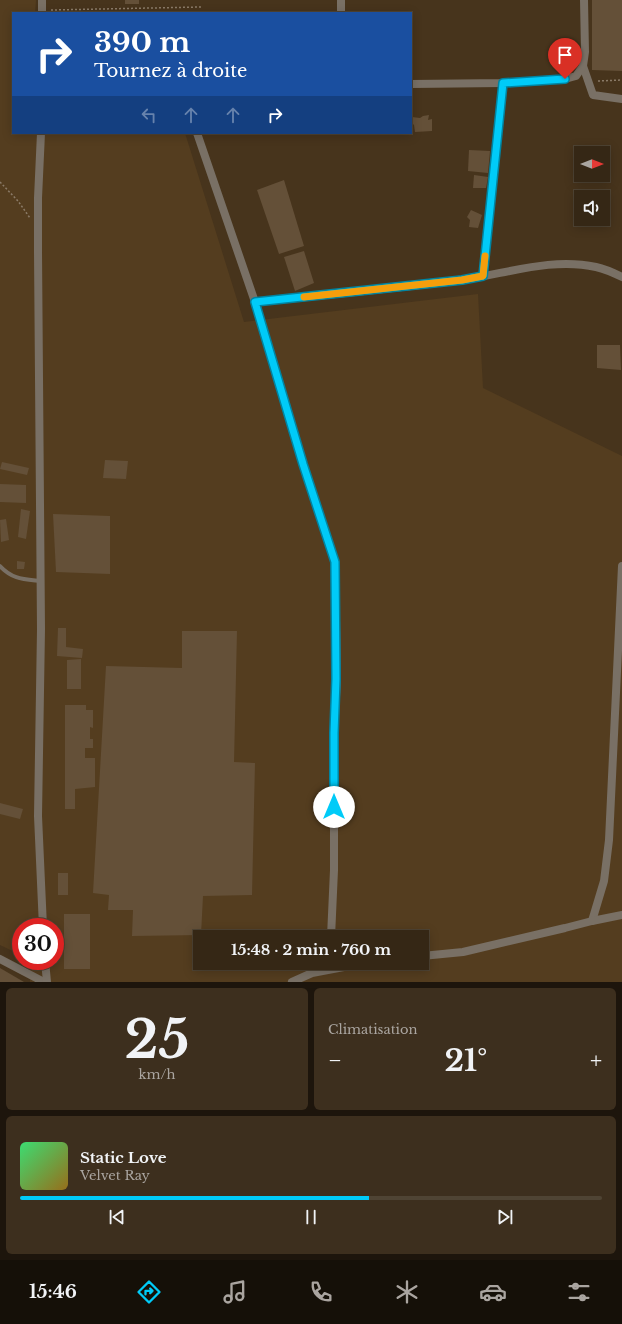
<!DOCTYPE html>
<html lang="fr">
<meta charset="utf-8">
<style>
body{margin:0;font-family:"Libre Baskerville",serif;background:#3d2f1e;color:#f1f3f6;height:100vh;display:flex;flex-direction:column;font-size:15px;white-space:nowrap}
*{box-sizing:border-box;margin:0}
p{font-size:13px;color:#aaa5a0}
.icon{flex:none;width:22px;height:22px;fill:none;stroke:currentColor;stroke-width:2;stroke-linecap:round;stroke-linejoin:round}
.map{position:relative;height:982px;overflow:hidden}
.drawer{display:flex;flex-direction:column;gap:6px;padding:6px;background:#1d150c;flex:1}
.drawer>*{flex:none}
.top-card{position:absolute;left:12px;top:12px;width:400px;height:122px;border-radius:0px;box-shadow:0 2px 10px #0003,0 0 0 1px #4f4434;background:#1a4fa0;color:#fff;overflow:hidden}
.needle{width:26px;rotate:90deg}
.controls{position:absolute;left:574px;top:146px;display:grid;gap:8px}
.controls a{display:grid;place-items:center;width:36px;height:36px;border-radius:0px;background:#352715;box-shadow:0 2px 10px #0003,0 0 0 1px #4f4434;font-size:20px}
.speed{position:absolute;left:12px;top:918px;display:flex;gap:8px;font-size:20px;font-weight:700;text-align:center}
.speed>*{display:grid;place-content:center;width:52px;height:52px;border-radius:50%;background:#352715;box-shadow:0 2px 10px #0003,0 0 0 1px #4f4434;line-height:1}
.speed .limit{border:6px solid #d22;background:#fff;color:#111}
.pin{position:absolute;display:grid;place-items:center;width:34px;height:34px;color:#fff;margin:-41px -17px;border-radius:50% 50% 50% 0;rotate:-45deg;box-shadow:0 0 4px #0007}
.pin .icon{rotate:45deg}
.me{position:absolute;width:44px;margin:-22px;rotate:0deg;stroke-linejoin:round;filter:drop-shadow(0 0 3px #0008)}
.turn{display:flex;align-items:center;gap:14px;height:84px;padding:0 16px;font-size:18px}
.turn .icon{width:52px;height:52px;stroke-width:2.5}
.turn b{display:block;font-size:28px;line-height:34px}
.lanes{display:flex;align-items:center;height:38px;padding:0 16px;background:#0003;justify-content:center;gap:20px;direction:ltr}
.lanes .off{opacity:.35}
.big{font-size:30px;font-weight:700;line-height:1.1}
.drawer .tile{flex:1;display:flex;flex-direction:column;justify-content:center;gap:6px;min-width:0;padding:0 14px;border-radius:6px;background:#3d2f1e}
.drawer .dial{align-items:center;gap:0}
.dial b{font-size:52px;line-height:1}
.song{display:flex;align-items:center;gap:12px}
.cover{width:48px;height:48px;border-radius:6px;background:linear-gradient(135deg,hsl(140 70% 55%),hsl(40 70% 35%))}
.played{height:4px;border-radius:2px;background:linear-gradient(90deg,#00cbf8 60%,#4f4434 60%)}
.keys{display:flex;justify-content:space-around;direction:ltr}
.heat{display:flex;justify-content:space-between;align-items:center;font-size:22px;direction:ltr}
.drawer .tiles{flex:1;display:grid;gap:6px;grid-template-columns:1fr 1fr}
.tile:last-child{grid-column:span 2}
.trip{position:absolute;left:193px;top:930px;width:236px;height:40px;border-radius:0px;background:#352715;box-shadow:0 2px 10px #0003,0 0 0 1px #4f4434;font-weight:700;line-height:40px;text-align:center}
.dock{display:flex;height:64px;justify-content:space-around;align-items:center;background:#151008;color:#aaa5a0}
.dock .icon{width:28px;height:28px}
.dock .selected{color:#00cbf8}
.dock b{font-size:18px;color:#f1f3f6}
.map>svg:first-child{display:block}
.built{fill:#543d1f;fill-rule:evenodd}
.building{fill:#645038}
.lines{fill:none;stroke-linecap:round;stroke-linejoin:round}
.path{stroke:#8b7b68;stroke-width:1.5;stroke-dasharray:2 2;stroke-linecap:butt}
.service{stroke:#797065;stroke-width:4}
.minor{stroke:#797065;stroke-width:8}
.route-casing{stroke:#0084a1;stroke-width:10}
.route{stroke:#00cbf8;stroke-width:7}
.slow{stroke:#f59e0b;stroke-width:7}
</style>
<div class="map">
<svg width="622" height="982" viewBox="0 0 622 982">
<rect width="100%" height="100%" fill="#47341c"/>
<path class="built" d="M0,0H36L35,13H13V133H185L244,322L478,294L483,388L622,456V982H30V961H55V927H21V955L0,945ZM200,937H422V963H200Z"/>
<g class="building">
<rect x="125" y="0" width="14" height="4"/>
<polygon points="592,0 622,0 622,71 592,70"/>
<polygon points="429,115 428,120 432,119 432,131 415,132 414,125 412,123 412,117 420,118 423,116"/>
<polygon points="469,150 490,151 488,173 468,171"/>
<polygon points="474,175 488,177 486,188 473,188"/>
<polygon points="284,180 304,246 279,254 257,190"/>
<polygon points="471,210 482,215 478,228 469,227 470,220 467,217"/>
<polygon points="304,251 314,283 295,291 284,257"/>
<polygon points="597,345 620,345 621,370 597,368"/>
<polygon points="105,460 128,461 126,479 103,478"/>
<polygon points="2,462 29,468 27,475 0,469"/>
<polygon points="0,484 26,485 26,503 0,502"/>
<polygon points="21,509 30,511 26,539 18,537"/>
<polygon points="53,514 110,516 110,574 56,572"/>
<polygon points="6,519 9,540 1,542 0,520"/>
<polygon points="17,561 25,562 24,569 17,569"/>
<polygon points="58,628 66,628 66,647 83,649 82,658 57,656"/>
<polygon points="182,631 237,631 234,762 255,763 252,895 203,896 201,935 132,936 133,910 108,910 109,895 93,893 106,666 182,668"/>
<polygon points="81,659 81,689 67,689 67,660"/>
<polygon points="65,705 86,705 86,710 93,710 93,728 90,727 90,739 93,739 93,748 85,748 85,758 95,758 95,787 75,789 75,809 65,809"/>
<polygon points="0,803 23,809 20,819 0,814"/>
<rect x="58" y="873" width="10" height="22"/>
<rect x="64" y="914" width="26" height="55"/>
<polygon points="0,968 24,982 0,982"/>
</g>
<g class="lines">
<g class="path">
<polyline points="51,10 201,7"/>
<polyline points="598,81 622,80"/>
<polyline points="0,182 18,201 30,218"/>
</g>
<path class="service" d="M0,566C12,579 23,579 40,581"/>
<g class="minor">
<polyline points="42,0 42,13"/>
<polyline points="341,13 341,0"/>
<polyline points="583,66 593,95 622,99"/>
<polyline points="411,84 503,83 565,79 576,76 583,66 585,52 584,0"/>
<polyline points="41,133 38,198 38,252 41,629 38,816 43,927"/>
<polyline points="197,133 255,302 303,464 335,562 337,679 334,733 334,870 331,937"/>
<polyline points="483,276 503,83"/>
<path d="M255,302C323,295 392,289 461,280C506,274 551,257 596,267C605,269 614,273 622,277"/>
<polyline points="592,921 604,881 609,840 622,566"/>
<polyline points="422,956 463,952 565,928 592,921 622,915"/>
<polyline points="0,959 44,982"/>
<polyline points="45,961 47,982"/>
<polyline points="292,982 312,973 365,963"/>
</g>
</g>
<g class="lines">
<defs>
<polyline id="route" points="334,807 334,733 336,679 335,562 303,464 255,302 462,280 483,276 503,83 565,79"/>
</defs>
<use href="#route" class="route-casing"/>
<use href="#route" class="route"/>
<polyline class="slow" points="304,297 462,280 483,276 485,256"/>
</g>
</svg>
<div class="controls">
<a><svg class="needle" viewBox="-14 -14 28 28"><path d="M0-13l5 13h-10z" fill="#e53935"/><path d="M0 13l5-13h-10z" fill="#aaa5a0"/></svg></a>
<a><svg class="icon" aria-label="sound" viewBox="0 0 24 24"><path d="M4 9h4l5-4v14l-5-4H4zM17 9q2 3 0 6"/></svg></a>
</div>
<div class="speed"><div class="limit">30</div></div>
<div class="pin" style="left:565px;top:79px;background:#d93025"><svg class="icon" aria-label="arrive" viewBox="0 0 24 24"><path d="M6 21V4h12l-3 4 3 4H6"/></svg></div>
<svg class="me" style="left:334px;top:807px" viewBox="-20 -20 40 40"><circle r="19" fill="#fff"/><path d="M0-13L10 11 0 6-10 11z" fill="#00cbf8"/></svg>
<div class="trip">15:48 · 2 min · 760 m</div>
<div class="top-card">
<div class="turn"><svg class="icon" aria-label="right" viewBox="0 0 24 24"><path d="M7 20v-9h11M14 6l5 5-5 5"/></svg><div><b>390 m</b>Tournez à droite</div></div>
<div class="lanes"><svg class="icon off" aria-label="left" viewBox="0 0 24 24"><path d="M17 20v-9H6M10 6l-5 5 5 5"/></svg><svg class="icon off" aria-label="ahead" viewBox="0 0 24 24"><path d="M12 20V5M6 11l6-6 6 6"/></svg><svg class="icon off" aria-label="ahead" viewBox="0 0 24 24"><path d="M12 20V5M6 11l6-6 6 6"/></svg><svg class="icon" aria-label="right" viewBox="0 0 24 24"><path d="M7 20v-9h11M14 6l5 5-5 5"/></svg></div>
</div>
</div>
<section class="drawer">
<div class="tiles">
<div class="tile dial"><b>25</b><p>km/h</p></div>
<div class="tile"><p>Climatisation</p>
<div class="heat"><a>−</a><b class="big">21°</b><a>+</a></div>
</div>
<div class="tile">
<div class="song"><i class="cover"></i><div><b>Static Love</b><p>Velvet Ray</p></div></div>
<div class="played"></div>
<div class="keys"><svg class="icon" aria-label="previous" viewBox="0 0 24 24"><path d="M18 5L8 12l10 7zM5 5v14"/></svg><svg class="icon" aria-label="pause" viewBox="0 0 24 24"><path d="M8 5v14M16 5v14"/></svg><svg class="icon" aria-label="next" viewBox="0 0 24 24"><path d="M6 5l10 7-10 7zM19 5v14"/></svg></div>
</div>
</div>
</section>
<nav class="dock">
<b>15:46</b>
<svg class="icon selected" aria-label="directions" viewBox="0 0 24 24"><path d="M12 3l9 9-9 9-9-9zM9 14v-3h6M13 9l2 2-2 2"/></svg>
<svg class="icon" aria-label="music" viewBox="0 0 24 24"><path d="M9 18V5l10-2v13"/><circle cx="6" cy="18" r="3"/><circle cx="16" cy="16" r="3"/></svg>
<svg class="icon" aria-label="phone" viewBox="0 0 24 24"><path d="M5 4h4l2 5-3 2q2 4 5 5l2-3 5 2v4C11 20 4 13 5 4z"/></svg>
<svg class="icon" aria-label="climate" viewBox="0 0 24 24"><path d="M12 3v18M4 7l16 10M4 17L20 7"/></svg>
<svg class="icon" aria-label="car" viewBox="0 0 24 24"><path d="M5 17H2v-5l4-1 3-4h7l3 4 3 1v5h-3M9 17h6M6 11h13"/><circle cx="7" cy="17" r="2"/><circle cx="17" cy="17" r="2"/></svg>
<svg class="icon" aria-label="filters" viewBox="0 0 24 24"><path d="M4 7h16M4 17h16"/><circle cx="9" cy="7" r="2"/><circle cx="15" cy="17" r="2"/></svg>
</nav>
